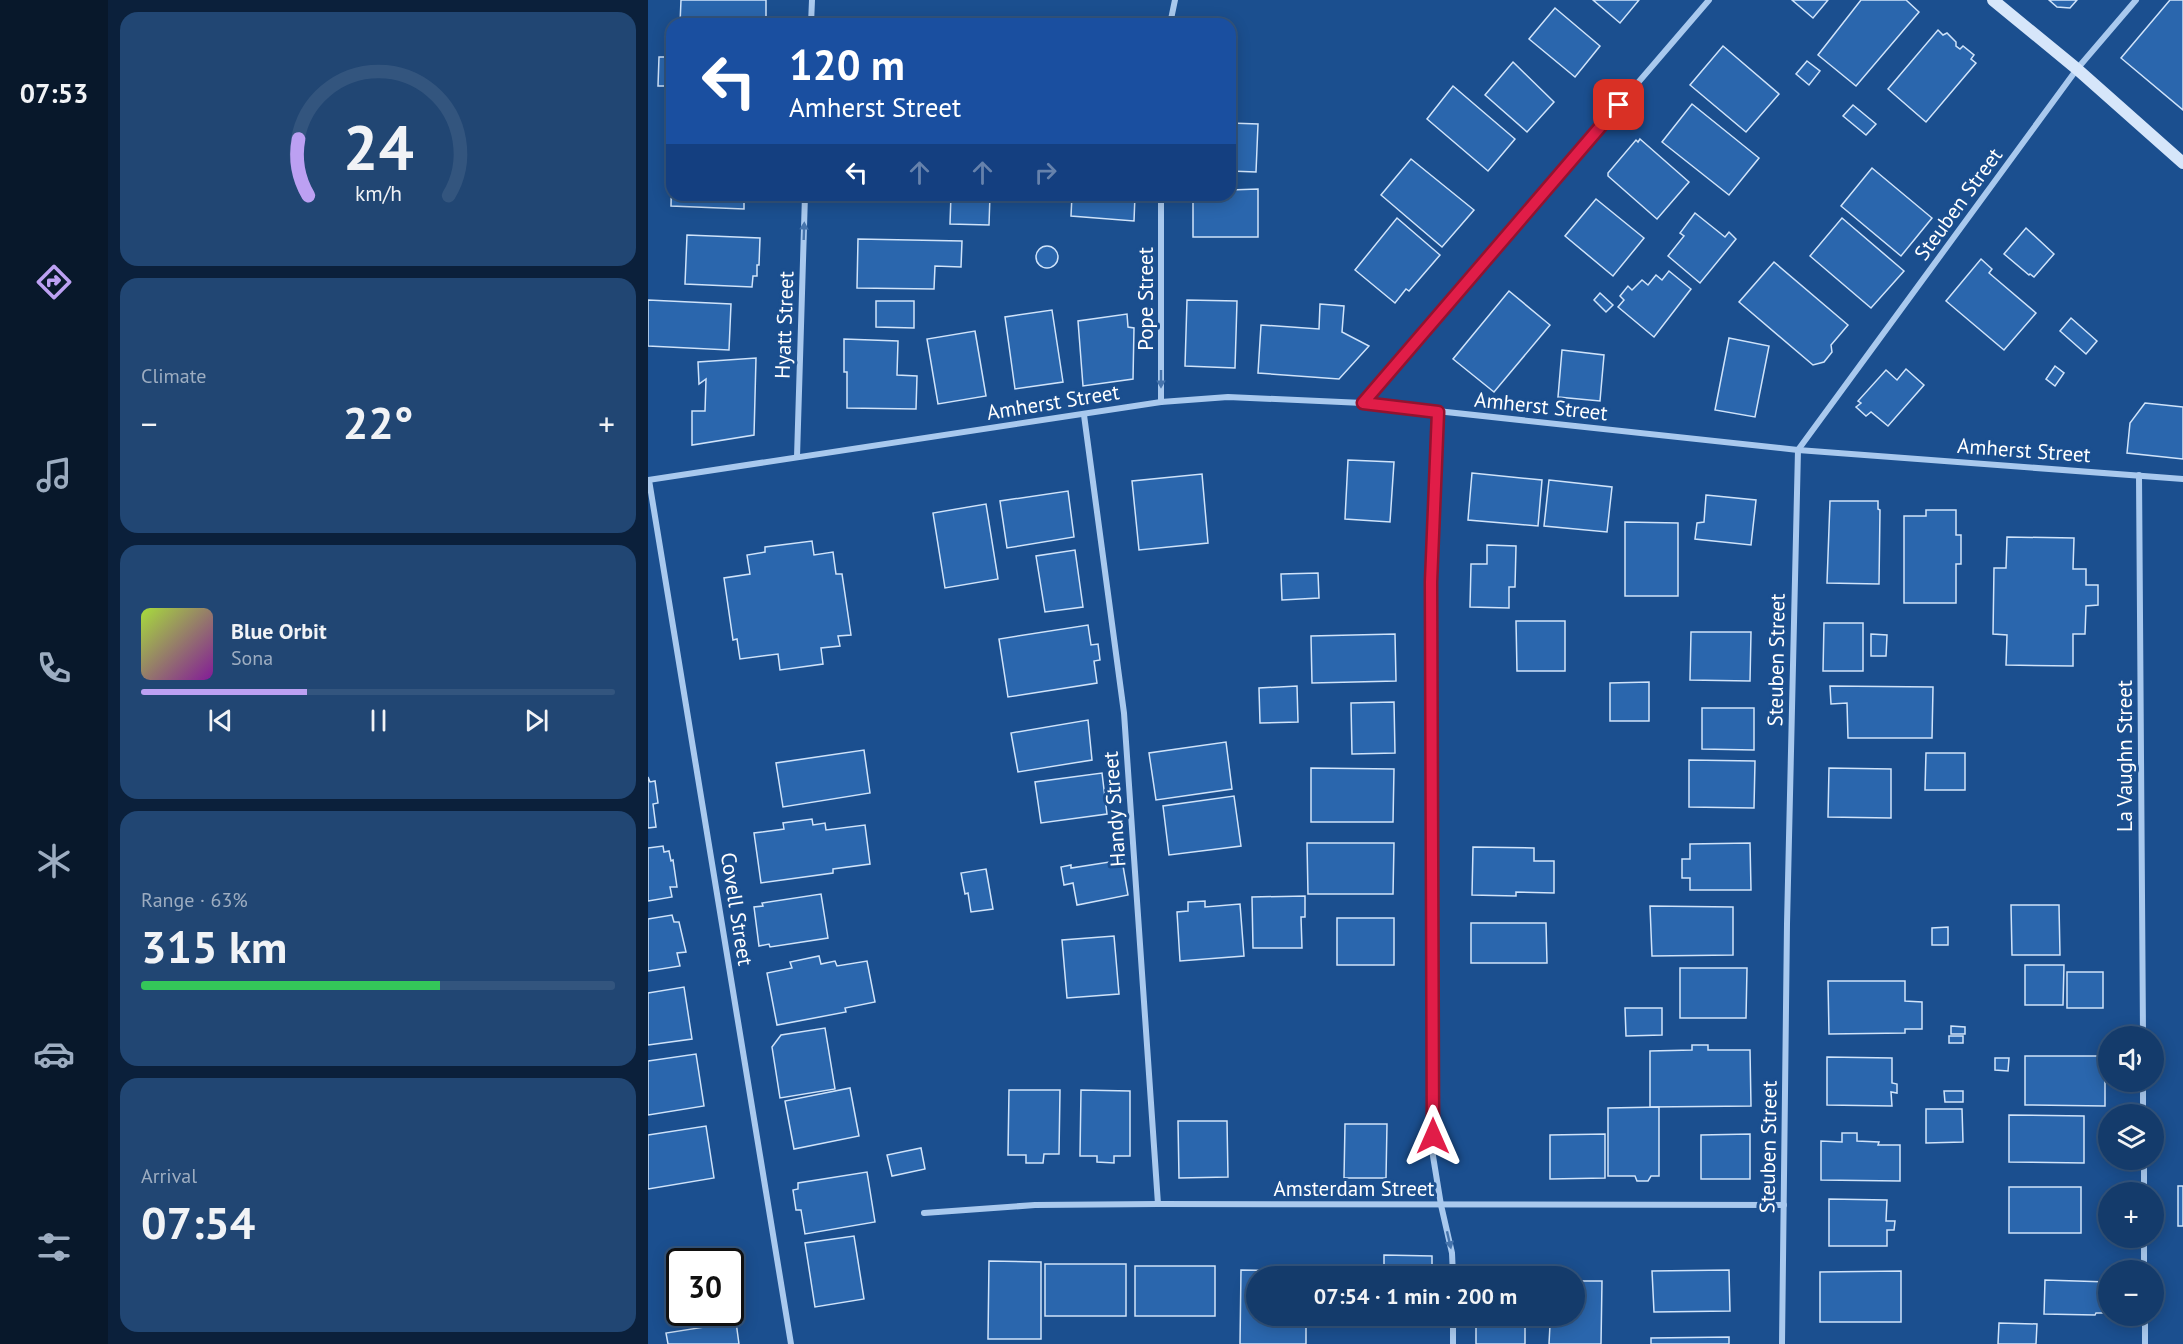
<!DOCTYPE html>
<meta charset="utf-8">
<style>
body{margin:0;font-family:"PT Sans",sans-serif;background:#214673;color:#f1f3f6;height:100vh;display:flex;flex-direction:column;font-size:22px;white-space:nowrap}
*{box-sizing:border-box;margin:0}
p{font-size:20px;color:#9dadc1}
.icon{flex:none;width:33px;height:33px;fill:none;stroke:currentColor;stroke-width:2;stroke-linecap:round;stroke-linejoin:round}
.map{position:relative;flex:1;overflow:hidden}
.details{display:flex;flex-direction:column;gap:12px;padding:12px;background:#0b203b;width:540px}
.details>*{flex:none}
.hud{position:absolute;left:18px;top:18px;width:570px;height:183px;border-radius:18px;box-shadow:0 3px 15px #0003,0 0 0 2px #33557e;background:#1a4fa0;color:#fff;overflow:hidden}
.buttons{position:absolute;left:1450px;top:1026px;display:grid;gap:12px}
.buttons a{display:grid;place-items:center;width:66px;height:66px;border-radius:50%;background:#143b6b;box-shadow:0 3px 15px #0003,0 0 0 2px #33557e;font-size:30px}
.speed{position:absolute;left:18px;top:1248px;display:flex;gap:12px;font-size:30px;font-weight:700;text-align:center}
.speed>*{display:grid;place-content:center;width:78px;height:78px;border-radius:50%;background:#143b6b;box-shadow:0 3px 15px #0003,0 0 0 2px #33557e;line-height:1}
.speed .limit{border:3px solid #111;border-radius:9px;background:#fff;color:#111}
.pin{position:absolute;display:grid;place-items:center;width:51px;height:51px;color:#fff;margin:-26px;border-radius:12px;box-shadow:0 3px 9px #0006}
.me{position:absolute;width:66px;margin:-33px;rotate:0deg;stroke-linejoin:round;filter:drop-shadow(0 0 4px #0008)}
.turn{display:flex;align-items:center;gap:21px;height:126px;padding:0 24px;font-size:27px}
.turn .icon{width:78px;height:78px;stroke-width:2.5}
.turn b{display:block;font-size:42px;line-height:51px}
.lanes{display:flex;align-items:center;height:57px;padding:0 24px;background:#0003;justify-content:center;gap:30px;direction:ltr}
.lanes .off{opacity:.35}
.big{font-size:45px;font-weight:800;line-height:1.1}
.details .widget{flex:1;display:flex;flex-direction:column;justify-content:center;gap:9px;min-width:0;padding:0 21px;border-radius:18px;background:#214673}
.details .dial{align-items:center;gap:0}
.dial svg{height:156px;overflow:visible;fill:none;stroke:#33557e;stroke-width:7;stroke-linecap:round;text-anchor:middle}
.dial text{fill:#f1f3f6;stroke:none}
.song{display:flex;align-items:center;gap:18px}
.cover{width:72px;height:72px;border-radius:9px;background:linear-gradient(135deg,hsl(80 70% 55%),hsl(290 70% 35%))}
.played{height:6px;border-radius:3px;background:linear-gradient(90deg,#bca0f2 35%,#33557e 35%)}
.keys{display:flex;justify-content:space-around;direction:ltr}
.heat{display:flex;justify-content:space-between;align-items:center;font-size:33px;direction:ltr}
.charge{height:9px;border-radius:4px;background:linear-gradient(90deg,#34c759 63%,#33557e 0)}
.trip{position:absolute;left:598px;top:1266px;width:339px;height:60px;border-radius:30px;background:#143b6b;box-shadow:0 3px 15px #0003,0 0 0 2px #33557e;font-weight:800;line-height:60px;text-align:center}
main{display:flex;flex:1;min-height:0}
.menu{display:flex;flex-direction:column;width:108px;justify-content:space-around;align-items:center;background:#08182b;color:#9dadc1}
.menu .icon{width:42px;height:42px}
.menu .on{color:#bca0f2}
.menu b{font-size:27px;color:#f1f3f6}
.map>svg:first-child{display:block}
.building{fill:#2a66ad;stroke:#cfe3fa;stroke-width:1.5}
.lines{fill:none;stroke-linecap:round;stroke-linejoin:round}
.minor{stroke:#a9c9ee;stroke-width:6}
.secondary{stroke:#d6e6fa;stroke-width:12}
.oneway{fill:#4674ac}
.route-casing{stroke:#92132f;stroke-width:15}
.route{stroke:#e11d48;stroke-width:10}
.labels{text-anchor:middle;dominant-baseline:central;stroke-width:6;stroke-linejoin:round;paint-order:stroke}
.street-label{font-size:21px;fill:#fff;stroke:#1b4f8f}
</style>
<main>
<nav class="menu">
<b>07:53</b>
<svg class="icon on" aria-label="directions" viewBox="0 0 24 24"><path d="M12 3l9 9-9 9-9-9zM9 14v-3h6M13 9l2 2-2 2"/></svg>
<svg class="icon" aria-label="music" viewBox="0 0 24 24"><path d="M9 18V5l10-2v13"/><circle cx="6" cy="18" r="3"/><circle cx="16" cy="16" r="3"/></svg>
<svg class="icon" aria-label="phone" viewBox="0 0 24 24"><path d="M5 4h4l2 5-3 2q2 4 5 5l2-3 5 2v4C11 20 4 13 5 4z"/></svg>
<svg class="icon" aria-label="climate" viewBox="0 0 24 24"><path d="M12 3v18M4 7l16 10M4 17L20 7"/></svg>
<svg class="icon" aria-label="car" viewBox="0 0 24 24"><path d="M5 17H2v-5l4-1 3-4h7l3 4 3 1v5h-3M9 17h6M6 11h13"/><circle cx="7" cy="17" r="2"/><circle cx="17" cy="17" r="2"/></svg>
<svg class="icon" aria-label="filters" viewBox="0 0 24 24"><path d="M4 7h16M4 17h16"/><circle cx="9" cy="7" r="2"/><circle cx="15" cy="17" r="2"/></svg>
</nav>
<section class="details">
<div class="widget dial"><svg viewBox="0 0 100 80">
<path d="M14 69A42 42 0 1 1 86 69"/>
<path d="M14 69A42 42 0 0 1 9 40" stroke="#bca0f2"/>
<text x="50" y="56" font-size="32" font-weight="700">24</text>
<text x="50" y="72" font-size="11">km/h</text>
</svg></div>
<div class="widget"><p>Climate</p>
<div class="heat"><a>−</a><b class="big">22°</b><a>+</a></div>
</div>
<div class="widget">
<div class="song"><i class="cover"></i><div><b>Blue Orbit</b><p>Sona</p></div></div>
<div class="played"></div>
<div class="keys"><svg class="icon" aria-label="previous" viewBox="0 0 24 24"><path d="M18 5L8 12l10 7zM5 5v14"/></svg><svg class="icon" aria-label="pause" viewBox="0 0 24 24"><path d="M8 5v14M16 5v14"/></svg><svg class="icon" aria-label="next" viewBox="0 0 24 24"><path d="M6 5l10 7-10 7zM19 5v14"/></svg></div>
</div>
<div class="widget"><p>Range · 63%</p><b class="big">315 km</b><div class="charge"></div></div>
<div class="widget"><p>Arrival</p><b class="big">07:54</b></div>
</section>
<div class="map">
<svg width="1535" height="1344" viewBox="0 0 1535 1344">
<rect width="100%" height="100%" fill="#1b4f8f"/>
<g class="building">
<polygon points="33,0 118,0 118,24 32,24"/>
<polygon points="945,0 991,0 972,23"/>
<polygon points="1144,0 1180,0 1165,18"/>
<polygon points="1213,0 1258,0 1271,12 1208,86 1170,55"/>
<polygon points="1401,0 1429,0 1422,8 1409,7"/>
<polygon points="1522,0 1535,0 1535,110 1473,58"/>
<polygon points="907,8 952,46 927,77 881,39"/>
<polygon points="1290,30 1295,35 1299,33 1308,42 1308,46 1312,49 1315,46 1326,55 1323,59 1328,63 1278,122 1240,89"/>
<polygon points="1075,46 1131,94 1098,132 1042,85"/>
<polygon points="11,57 24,57 24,86 10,86"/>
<polygon points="1159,61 1172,71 1161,85 1148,74"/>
<polygon points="865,62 906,102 879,132 837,95"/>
<polygon points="805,86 867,139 840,171 779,119"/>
<polygon points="1044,104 1111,158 1081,195 1014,142"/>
<polygon points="1205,105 1228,124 1218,135 1195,116"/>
<polygon points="582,123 610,124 608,172 582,171"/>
<polygon points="992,139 1041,182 1009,219 960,176 960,173 988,140 990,142"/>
<polygon points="763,159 826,210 794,247 733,195"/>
<polygon points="24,165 24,195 96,195 96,209 23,206"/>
<polygon points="1224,168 1284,218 1253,256 1193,206"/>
<polygon points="610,189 610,237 545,237 545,195 582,195 582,190"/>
<polygon points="303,195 342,195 341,225 302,224"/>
<polygon points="424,195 487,195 486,221 423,216"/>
<polygon points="948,199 996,238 965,276 917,236"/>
<polygon points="1047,213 1077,237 1081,232 1088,239 1052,283 1020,256 1036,236 1032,233"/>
<polygon points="749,218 792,255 761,291 758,289 747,303 707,270"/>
<polygon points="1194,218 1256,271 1223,308 1162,256"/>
<polygon points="1378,228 1406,254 1386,277 1382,274 1381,275 1356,254"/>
<polygon points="39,235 112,238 111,265 109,265 109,276 105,276 104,287 37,284"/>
<polygon points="210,239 314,241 313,267 287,266 286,289 209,288"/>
<circle cx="399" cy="257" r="11"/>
<polygon points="1333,259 1344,269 1341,273 1388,313 1356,350 1298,301"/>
<polygon points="1126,262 1200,325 1183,345 1184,352 1176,362 1165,365 1091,302"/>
<polygon points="1021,271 1043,289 1006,337 970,307 976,300 972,296 980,286 984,290 994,280 1000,285 1008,275 1014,280"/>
<polygon points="861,291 902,325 846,392 805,359"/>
<polygon points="952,293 965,305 958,312 946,300"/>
<polygon points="0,300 83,304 81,350 0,346"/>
<polygon points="539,300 589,301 587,368 537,366"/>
<polygon points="228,301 266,301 266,328 228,327"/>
<polygon points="672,304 696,306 694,332 721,346 691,379 610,373 613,325 671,329"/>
<polygon points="404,310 415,382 367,389 357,317"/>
<polygon points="479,314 480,327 486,328 485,379 435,386 430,321"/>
<polygon points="1423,318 1449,341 1438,354 1412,331"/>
<polygon points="327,331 338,396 290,404 279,339"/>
<polygon points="1081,338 1121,346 1107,417 1067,410"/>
<polygon points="196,339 250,341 249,375 269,376 268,409 199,408 199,372 196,372"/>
<polygon points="914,350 956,355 952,401 910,397"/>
<polygon points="108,358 106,435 44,445 44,411 57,411 58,379 51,384 50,362"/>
<polygon points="1407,366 1416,373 1407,386 1398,379"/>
<polygon points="1258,369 1276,385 1240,426 1223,412 1218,416 1208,407 1213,403 1210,401 1238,370 1249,380"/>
<polygon points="1497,403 1535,407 1535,459 1479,453 1482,423"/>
<polygon points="700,460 746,462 742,522 697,519"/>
<polygon points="824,473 894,480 890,526 820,520"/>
<polygon points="554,474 560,543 491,550 484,481"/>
<polygon points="901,480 964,487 959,532 896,526"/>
<polygon points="420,491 426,537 359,548 352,501"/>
<polygon points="1058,495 1108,500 1103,545 1047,539 1049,523 1056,522"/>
<polygon points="1182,501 1230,501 1230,509 1232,510 1231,584 1179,583"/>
<polygon points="338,504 350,579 297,588 285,513"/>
<polygon points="1278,510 1308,510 1308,535 1313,535 1313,564 1308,564 1308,603 1256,603 1256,516 1278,516"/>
<polygon points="977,522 1030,523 1030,596 977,596"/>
<polygon points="1359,537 1426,538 1425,569 1438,569 1438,585 1450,585 1450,605 1438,606 1437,634 1425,634 1425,666 1358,665 1359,635 1345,634 1346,568 1358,568"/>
<polygon points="164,541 166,555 185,552 188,574 194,574 203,635 190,636 192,646 173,648 175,664 132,670 130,654 92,659 89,639 85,640 76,578 102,574 99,555 117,552 117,547"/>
<polygon points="839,545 868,546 867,587 861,587 861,608 822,607 823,564 839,564"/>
<polygon points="427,550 435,607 397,612 388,556"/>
<polygon points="670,573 671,598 634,600 633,574"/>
<polygon points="868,621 917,621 917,671 869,671"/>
<polygon points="1176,623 1215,623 1215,671 1175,671"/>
<polygon points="440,625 443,645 450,644 452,660 446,661 449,683 360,697 351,639"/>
<polygon points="1043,632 1103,632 1102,681 1042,680"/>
<polygon points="747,634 748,681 664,683 663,636"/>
<polygon points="1223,634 1239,635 1238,656 1223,656"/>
<polygon points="1001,682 1001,721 962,721 962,683"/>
<polygon points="649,686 650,722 612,723 611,688"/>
<polygon points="1182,686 1285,687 1284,738 1200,738 1199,703 1183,704"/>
<polygon points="746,702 747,753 704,754 703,703"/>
<polygon points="1054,708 1106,708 1106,750 1054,749"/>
<polygon points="440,720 444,760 370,772 363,733"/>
<polygon points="578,742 584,789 508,800 501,753"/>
<polygon points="216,750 222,793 135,807 128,763"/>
<polygon points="1278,753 1317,753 1317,790 1277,790"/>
<polygon points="1041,760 1107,761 1106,808 1041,807"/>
<polygon points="663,768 746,769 745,822 663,822"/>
<polygon points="1181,768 1243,769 1243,818 1180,817"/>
<polygon points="454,773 459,814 393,823 387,782"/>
<polygon points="0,777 2,782 7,781 10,803 5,804 8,827 0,828"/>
<polygon points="586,796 593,846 521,855 515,806"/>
<polygon points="164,819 165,825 177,823 178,830 217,825 222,864 185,869 185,873 113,883 106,833 136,829 135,823"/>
<polygon points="659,843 746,843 745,894 660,894"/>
<polygon points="1102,843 1103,890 1042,890 1042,878 1034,878 1034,859 1042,859 1042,844"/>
<polygon points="15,846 16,852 21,851 23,861 25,860 29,887 22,887 24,897 0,901 0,848"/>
<polygon points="825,847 886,848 886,861 906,861 906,893 868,892 868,896 824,895"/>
<polygon points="474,860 480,895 429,905 425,883 416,885 413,867 423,865 423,868"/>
<polygon points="338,869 345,909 323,912 320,893 317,894 313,873"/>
<polygon points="173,894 180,938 122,947 121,944 111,946 106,907 115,906 114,903"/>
<polygon points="657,896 657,917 653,917 654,948 605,948 604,897"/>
<polygon points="557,901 557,907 592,904 596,956 532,961 529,912 540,911 540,902"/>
<polygon points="1363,905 1411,905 1412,955 1364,955"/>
<polygon points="1002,906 1085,907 1085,955 1004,956"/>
<polygon points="24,915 26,922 31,922 38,952 29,953 32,966 0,971 0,919"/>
<rect x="689" y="918" width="57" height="47"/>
<polygon points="823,923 898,923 899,963 823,963"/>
<polygon points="1300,927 1300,945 1284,945 1284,928"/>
<polygon points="466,936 471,994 419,998 414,940"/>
<polygon points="171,956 173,964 187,961 189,966 219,961 227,1002 197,1008 198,1012 129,1025 119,973 144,968 142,962"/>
<polygon points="1377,965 1416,965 1415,1005 1377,1005"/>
<polygon points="1032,968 1099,968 1098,1018 1032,1018"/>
<rect x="1419" y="972" width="36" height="36"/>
<polygon points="1180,981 1257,981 1257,1001 1274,1002 1274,1029 1257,1029 1257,1033 1181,1034"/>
<polygon points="36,987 44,1039 0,1045 0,993"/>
<polygon points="977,1008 1014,1008 1014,1035 978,1036"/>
<polygon points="1303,1026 1317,1027 1317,1034 1303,1034"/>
<polygon points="177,1028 187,1089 132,1098 124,1047 133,1035"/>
<rect x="1301" y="1036" width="14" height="7"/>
<polygon points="1044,1045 1060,1045 1060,1050 1102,1050 1103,1106 1002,1107 1002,1051 1044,1050"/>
<polygon points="48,1054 56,1106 0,1115 0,1061"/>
<polygon points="1377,1056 1457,1056 1457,1106 1377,1105"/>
<polygon points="1179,1057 1244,1058 1244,1083 1249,1084 1249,1093 1243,1092 1244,1106 1179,1105"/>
<polygon points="1347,1058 1361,1058 1360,1071 1347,1070"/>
<polygon points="202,1088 211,1136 146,1149 137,1101"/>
<polygon points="361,1090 412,1090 411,1154 396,1154 395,1163 378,1163 378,1155 360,1155"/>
<polygon points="433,1090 482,1091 482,1156 466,1156 466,1163 449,1162 449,1156 432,1156"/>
<polygon points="1296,1091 1315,1091 1315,1102 1297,1102"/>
<polygon points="1011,1107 1011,1176 1003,1176 1000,1181 989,1181 987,1176 960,1176 960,1108"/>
<polygon points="1278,1109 1314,1109 1315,1142 1278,1143"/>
<polygon points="1361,1115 1436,1116 1436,1163 1361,1162"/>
<polygon points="530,1121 579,1121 580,1177 531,1178"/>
<polygon points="697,1124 739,1124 738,1178 696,1178"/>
<polygon points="58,1126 66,1178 0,1189 0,1135"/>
<polygon points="1194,1133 1209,1133 1209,1141 1231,1142 1230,1145 1252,1145 1252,1181 1173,1180 1173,1141 1194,1142"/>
<polygon points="957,1134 957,1178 902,1179 902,1135"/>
<polygon points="1102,1134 1102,1179 1053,1179 1053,1135"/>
<polygon points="273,1148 277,1169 244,1176 239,1155"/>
<polygon points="219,1172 227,1222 157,1234 153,1210 148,1210 145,1190 150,1189 150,1183"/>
<rect x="1530" y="1186" width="5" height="40"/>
<rect x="1361" y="1187" width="72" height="46"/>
<polygon points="1181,1199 1239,1200 1238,1221 1247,1221 1246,1230 1239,1230 1239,1246 1181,1246"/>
<polygon points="206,1236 216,1299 167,1307 157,1243"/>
<polygon points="736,1255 784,1256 784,1276 736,1276"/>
<polygon points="341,1261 393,1262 393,1339 340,1339"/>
<rect x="397" y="1264" width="81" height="52"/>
<rect x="487" y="1266" width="80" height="50"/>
<polygon points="593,1270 659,1271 659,1276 609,1276 609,1316 658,1316 658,1344 592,1344"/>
<polygon points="1081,1270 1082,1311 1006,1312 1004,1271"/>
<polygon points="1253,1271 1253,1322 1172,1322 1172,1272"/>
<polygon points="1397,1280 1460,1282 1460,1298 1456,1298 1455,1313 1448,1313 1447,1315 1396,1314"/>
<polygon points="927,1281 954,1281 953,1344 901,1344 902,1325 888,1324 889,1316 927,1316"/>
<rect x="735" y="1316" width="49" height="5"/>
<rect x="828" y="1316" width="49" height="28"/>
<polygon points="88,1322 91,1344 20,1344 18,1333"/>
<polygon points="1351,1323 1389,1324 1388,1344 1350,1344"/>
<polygon points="1081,1337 1081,1344 1003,1344 1003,1338"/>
</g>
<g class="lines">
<g class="minor">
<polyline points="163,24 164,0"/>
<polyline points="522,24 527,0"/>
<polyline points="513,195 513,402"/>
<polyline points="715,403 1061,0"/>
<polyline points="790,412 783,582 785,1156 793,1205 804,1253 805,1276"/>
<polyline points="436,415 476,713 510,1204"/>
<polyline points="149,457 157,195"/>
<polyline points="1491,475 1495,1036"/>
<polyline points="0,480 513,402 580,397 715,403 1150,450 1535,479"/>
<polyline points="1,480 143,1344"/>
<polyline points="1495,1082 1495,1114"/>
<polyline points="1496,1160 1496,1192"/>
<polyline points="276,1213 387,1205 510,1204 1136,1205"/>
<polyline points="1496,1238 1496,1270"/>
<polyline points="1497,1316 1497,1344"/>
<polyline points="805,1344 805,1316"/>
<polyline points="1134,1344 1139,924 1150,450 1429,69 1488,0"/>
</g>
<polyline class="secondary" points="1345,0 1429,69 1535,163"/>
</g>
<defs><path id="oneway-solid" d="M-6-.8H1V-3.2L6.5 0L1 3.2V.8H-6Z" transform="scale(1.5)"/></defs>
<g class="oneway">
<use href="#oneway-solid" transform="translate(156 231) rotate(-88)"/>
<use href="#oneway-solid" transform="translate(513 379) rotate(90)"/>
<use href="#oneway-solid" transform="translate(801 1240) rotate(77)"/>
</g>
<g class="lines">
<defs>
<polyline id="route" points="785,1136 783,582 790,412 715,403 971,105"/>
</defs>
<use href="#route" class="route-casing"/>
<use href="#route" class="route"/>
</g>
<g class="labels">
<g class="street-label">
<text transform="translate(1310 204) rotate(-54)">Steuben Street</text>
<text transform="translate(497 299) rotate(-90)">Pope Street</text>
<text transform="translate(136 325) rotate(-88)">Hyatt Street</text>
<text transform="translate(405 402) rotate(-9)">Amherst Street</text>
<text transform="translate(893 406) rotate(6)">Amherst Street</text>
<text transform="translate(1376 450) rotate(4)">Amherst Street</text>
<text transform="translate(1128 660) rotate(-89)">Steuben Street</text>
<text transform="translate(1476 756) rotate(-90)">La Vaughn Street</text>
<text transform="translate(466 809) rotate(-94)">Handy Street</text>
<text transform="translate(89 909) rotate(81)">Covell Street</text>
<text transform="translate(1120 1147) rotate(-89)">Steuben Street</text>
<text x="706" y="1188">Amsterdam Street</text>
</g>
</g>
</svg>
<div class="buttons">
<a><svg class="icon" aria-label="sound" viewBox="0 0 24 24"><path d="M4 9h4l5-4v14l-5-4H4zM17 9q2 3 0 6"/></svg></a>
<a><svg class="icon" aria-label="layers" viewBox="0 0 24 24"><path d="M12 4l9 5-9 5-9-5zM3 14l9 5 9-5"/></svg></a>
<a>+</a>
<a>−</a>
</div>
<div class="speed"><div class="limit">30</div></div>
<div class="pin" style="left:971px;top:105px;background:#d93025"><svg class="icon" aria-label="arrive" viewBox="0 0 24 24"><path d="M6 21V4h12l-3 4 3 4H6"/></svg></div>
<svg class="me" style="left:785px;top:1136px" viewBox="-20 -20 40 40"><path d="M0-17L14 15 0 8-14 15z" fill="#e11d48" stroke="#fff" stroke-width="4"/></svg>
<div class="trip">07:54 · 1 min · 200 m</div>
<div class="hud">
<div class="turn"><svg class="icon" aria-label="left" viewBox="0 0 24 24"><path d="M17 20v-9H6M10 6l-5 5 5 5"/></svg><div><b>120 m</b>Amherst Street</div></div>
<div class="lanes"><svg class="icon" aria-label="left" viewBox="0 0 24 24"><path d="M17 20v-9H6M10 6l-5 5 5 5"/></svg><svg class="icon off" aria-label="ahead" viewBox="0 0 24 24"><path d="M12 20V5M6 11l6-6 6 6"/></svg><svg class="icon off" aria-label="ahead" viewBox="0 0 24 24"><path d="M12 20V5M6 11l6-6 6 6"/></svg><svg class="icon off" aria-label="right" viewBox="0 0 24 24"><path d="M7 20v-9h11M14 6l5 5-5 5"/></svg></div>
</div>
</div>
</main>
